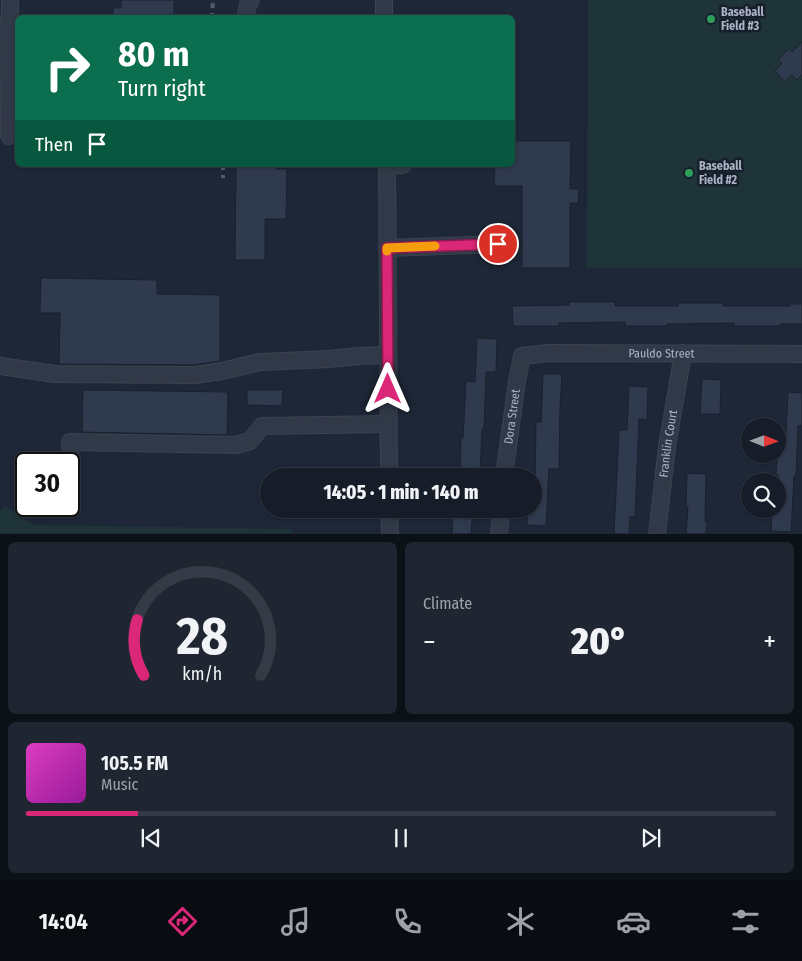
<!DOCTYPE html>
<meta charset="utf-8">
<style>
body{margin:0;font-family:"Fira Sans Condensed",sans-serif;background:#1f2631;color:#f1f3f6;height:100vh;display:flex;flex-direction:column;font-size:19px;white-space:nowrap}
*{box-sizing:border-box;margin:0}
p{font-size:16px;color:#9ea2a8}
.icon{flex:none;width:28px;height:28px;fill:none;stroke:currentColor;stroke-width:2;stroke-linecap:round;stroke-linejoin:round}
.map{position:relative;height:534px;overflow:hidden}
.details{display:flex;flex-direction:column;gap:8px;padding:8px;background:#0c1017;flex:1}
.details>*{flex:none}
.top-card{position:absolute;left:15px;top:15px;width:500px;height:152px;border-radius:8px;box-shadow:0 1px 4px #0004,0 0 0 1px #353b46;background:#0b6e4f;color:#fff;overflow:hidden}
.needle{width:32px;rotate:91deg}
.buttons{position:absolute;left:741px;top:418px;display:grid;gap:10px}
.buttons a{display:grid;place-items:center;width:45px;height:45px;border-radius:50%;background:#161d29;box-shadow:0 1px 4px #0004,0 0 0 1px #353b46;font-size:25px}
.speed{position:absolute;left:15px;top:452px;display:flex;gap:10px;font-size:25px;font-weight:700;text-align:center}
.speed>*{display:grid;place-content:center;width:65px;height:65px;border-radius:50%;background:#161d29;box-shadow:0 1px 4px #0004,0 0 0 1px #353b46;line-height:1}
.speed .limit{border:2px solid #111;border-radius:8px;background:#fff;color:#111}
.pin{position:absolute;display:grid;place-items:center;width:42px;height:42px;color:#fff;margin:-21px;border:2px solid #fff;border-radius:50%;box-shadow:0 1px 5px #0007}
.me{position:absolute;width:55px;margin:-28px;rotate:0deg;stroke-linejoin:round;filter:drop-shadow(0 0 4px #0008)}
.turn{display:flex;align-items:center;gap:18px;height:105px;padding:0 20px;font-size:22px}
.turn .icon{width:65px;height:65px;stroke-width:2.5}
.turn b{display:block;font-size:35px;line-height:42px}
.then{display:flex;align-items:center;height:48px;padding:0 20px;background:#0003;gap:10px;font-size:19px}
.big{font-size:38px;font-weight:800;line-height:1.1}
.details .card{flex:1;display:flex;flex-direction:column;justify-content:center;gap:8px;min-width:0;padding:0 18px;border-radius:8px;background:#1f2631}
.details .dial{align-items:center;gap:0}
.dial svg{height:130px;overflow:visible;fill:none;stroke:#353b46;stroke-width:7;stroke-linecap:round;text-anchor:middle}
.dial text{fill:#f1f3f6;stroke:none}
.song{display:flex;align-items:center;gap:15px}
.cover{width:60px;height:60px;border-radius:8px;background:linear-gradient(135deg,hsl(310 70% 55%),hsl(300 70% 35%))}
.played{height:5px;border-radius:2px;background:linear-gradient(90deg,#db2777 15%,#353b46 15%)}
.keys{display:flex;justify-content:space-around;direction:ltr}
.heat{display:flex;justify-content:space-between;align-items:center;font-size:28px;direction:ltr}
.details .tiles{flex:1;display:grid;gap:8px;grid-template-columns:1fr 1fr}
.card:last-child{grid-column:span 2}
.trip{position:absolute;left:260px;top:468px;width:282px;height:50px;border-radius:25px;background:#161d29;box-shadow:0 1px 4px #0004,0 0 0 1px #353b46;font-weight:800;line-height:50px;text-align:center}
.tabs{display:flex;height:80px;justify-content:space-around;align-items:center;background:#090c10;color:#9ea2a8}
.tabs .icon{width:35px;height:35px}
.tabs .on{color:#db2777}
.tabs b{font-size:22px;color:#f1f3f6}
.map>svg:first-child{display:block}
.green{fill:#1f3438}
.building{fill:#2f3a4e;stroke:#19202e}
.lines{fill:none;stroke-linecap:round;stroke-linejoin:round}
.minor-casing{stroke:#3b4251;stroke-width:18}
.minor{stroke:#313948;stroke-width:16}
.rail{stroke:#525c6f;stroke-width:4;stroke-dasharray:5 5;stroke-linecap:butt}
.route-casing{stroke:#8e194d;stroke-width:12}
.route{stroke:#db2777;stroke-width:9}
.slow{stroke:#f59e0b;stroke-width:9}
.leisure-dot{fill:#2e9e5b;stroke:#171e2c;stroke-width:2}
.labels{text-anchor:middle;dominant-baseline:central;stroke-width:5;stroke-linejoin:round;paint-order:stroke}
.poi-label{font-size:12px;font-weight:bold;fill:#abb3c5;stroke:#171e2c;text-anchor:start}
.street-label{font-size:12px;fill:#abb3c5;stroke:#171e2c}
</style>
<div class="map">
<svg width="802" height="534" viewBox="0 0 802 534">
<rect width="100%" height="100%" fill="#1e2737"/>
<g class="green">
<polygon points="588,0 802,0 802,268 587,268"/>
<polygon points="4,505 34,525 292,529 292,533 0,533 0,512"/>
</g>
<g class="building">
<polygon points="121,0 174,0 174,18 113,18 113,8 121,8"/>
<polygon points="802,42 802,75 797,80 792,75 785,82 775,71 782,64 778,59 789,49 792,52"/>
<polygon points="512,141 571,141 570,189 579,189 578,203 570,203 570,268 522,268 522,186 494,186 495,165 512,165"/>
<polygon points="236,165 277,165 277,169 287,169 286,219 265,219 265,260 235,260"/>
<polygon points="41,278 157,280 157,294 220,295 220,361 194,365 59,364 60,313 40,313"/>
<polygon points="569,302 615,302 615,306 678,306 678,303 723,303 723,306 790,306 790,304 802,304 802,324 780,324 780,326 734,326 734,323 667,324 667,326 625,326 625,322 559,323 559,326 513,326 512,306 569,305"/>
<polygon points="477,338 497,339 496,372 486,372 484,429 482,429 480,476 460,476 461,438 463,438 466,381 475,382"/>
<polygon points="543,374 562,374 560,408 559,469 549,469 546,526 527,525 528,509 534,509 534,484 535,484 536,422 541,422"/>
<polygon points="702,379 721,380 720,414 700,414"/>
<polygon points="629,386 648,387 647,420 639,419 635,517 630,517 629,534 614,534 619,430 627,430"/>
<polygon points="83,390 228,392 227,435 82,432"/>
<polygon points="247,390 283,390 282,406 247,405"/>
<polygon points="788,392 802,393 802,426 798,426 796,476 794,476 791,532 771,531 772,509 778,509 778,475 776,475 778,433 786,434"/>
<polygon points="687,473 706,474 705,521 707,521 706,534 686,534 688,507 686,507"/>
<polygon points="453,509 473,509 471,534 452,534"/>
</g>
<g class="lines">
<defs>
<g id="minor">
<polyline points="384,0 384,18"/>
<polyline points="245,18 248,5 251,0"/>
<polyline points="8,28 9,136"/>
<polyline points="0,33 8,28 10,12 10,0"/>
<polyline points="387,165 389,476"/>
<polyline points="387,165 403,165"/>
<polyline points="387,248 498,244"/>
<polyline points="0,366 55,374 195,375 222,371 260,362 329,359 358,356 388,355"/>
<path id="s1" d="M504,476L517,381L522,356L548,353L802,354"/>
<polyline points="71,499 70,442 236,445 250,441 262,426 388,424"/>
<polyline points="389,509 390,534"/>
<polyline points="499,534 501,509"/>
<path id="s2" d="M657,534L667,447L683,353"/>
</g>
</defs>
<use href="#minor" class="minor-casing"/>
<use href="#minor" class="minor"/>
<g class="rail">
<polyline points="212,18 213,0"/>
<polyline points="223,165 223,178"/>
</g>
</g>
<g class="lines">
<defs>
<polyline id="route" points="388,389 387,248 498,244"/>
</defs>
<use href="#route" class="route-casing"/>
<use href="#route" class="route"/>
<polyline class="slow" points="387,251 387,248 435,246"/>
</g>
<g class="leisure-dot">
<circle cx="711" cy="19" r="5"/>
<circle cx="689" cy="173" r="5"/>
</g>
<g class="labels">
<g class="poi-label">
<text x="721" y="12">Baseball<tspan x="721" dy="14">Field #3</tspan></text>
<text x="699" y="166">Baseball<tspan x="699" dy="14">Field #2</tspan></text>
</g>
<g class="street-label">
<text stroke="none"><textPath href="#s1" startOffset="261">Pauldo Street</textPath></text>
<text stroke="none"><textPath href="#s1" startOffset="60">Dora Street</textPath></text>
<text stroke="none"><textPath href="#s2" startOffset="91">Franklin Court</textPath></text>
</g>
</g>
</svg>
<div class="buttons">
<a><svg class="needle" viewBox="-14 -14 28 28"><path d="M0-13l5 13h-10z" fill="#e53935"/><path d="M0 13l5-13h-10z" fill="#9ea2a8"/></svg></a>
<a><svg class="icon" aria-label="search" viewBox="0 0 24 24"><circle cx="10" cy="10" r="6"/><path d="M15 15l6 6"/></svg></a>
</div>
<div class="speed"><div class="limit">30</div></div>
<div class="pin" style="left:498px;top:244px;background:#d93025"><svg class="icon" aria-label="arrive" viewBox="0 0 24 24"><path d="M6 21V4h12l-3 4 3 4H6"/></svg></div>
<svg class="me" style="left:388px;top:389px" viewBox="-20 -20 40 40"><path d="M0-17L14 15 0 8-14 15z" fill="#db2777" stroke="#fff" stroke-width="4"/></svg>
<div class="trip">14:05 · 1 min · 140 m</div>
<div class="top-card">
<div class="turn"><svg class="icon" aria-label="right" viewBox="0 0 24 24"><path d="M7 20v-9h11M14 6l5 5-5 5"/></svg><div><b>80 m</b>Turn right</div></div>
<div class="then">Then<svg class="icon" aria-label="arrive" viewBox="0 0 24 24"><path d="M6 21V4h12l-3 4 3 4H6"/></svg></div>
</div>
</div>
<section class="details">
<div class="tiles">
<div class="card dial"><svg viewBox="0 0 100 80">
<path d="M14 69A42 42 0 1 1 86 69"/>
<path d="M14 69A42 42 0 0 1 10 35" stroke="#db2777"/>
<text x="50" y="56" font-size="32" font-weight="700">28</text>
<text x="50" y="72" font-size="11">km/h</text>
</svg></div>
<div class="card"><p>Climate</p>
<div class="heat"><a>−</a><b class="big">20°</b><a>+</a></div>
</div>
<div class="card">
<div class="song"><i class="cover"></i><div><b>105.5 FM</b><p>Music</p></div></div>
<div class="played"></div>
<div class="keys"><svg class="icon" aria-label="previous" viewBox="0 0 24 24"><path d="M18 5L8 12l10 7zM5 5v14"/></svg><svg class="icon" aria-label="pause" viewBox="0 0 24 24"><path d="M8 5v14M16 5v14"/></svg><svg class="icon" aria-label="next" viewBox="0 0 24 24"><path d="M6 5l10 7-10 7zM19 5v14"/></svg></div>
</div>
</div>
</section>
<nav class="tabs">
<b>14:04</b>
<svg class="icon on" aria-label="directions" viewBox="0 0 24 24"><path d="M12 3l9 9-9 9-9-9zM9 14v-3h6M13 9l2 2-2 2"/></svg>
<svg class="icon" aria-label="music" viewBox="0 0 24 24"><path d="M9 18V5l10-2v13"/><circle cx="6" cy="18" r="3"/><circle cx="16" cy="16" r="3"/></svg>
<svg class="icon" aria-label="phone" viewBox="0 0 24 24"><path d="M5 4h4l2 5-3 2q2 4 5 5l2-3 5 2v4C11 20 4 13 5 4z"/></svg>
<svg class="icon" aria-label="climate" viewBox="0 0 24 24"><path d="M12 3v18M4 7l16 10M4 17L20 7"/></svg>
<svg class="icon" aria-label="car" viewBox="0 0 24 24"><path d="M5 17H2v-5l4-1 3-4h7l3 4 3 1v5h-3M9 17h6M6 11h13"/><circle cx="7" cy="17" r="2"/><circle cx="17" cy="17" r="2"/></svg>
<svg class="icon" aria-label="filters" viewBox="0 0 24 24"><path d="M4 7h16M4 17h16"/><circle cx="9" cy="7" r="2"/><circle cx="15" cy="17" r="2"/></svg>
</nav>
